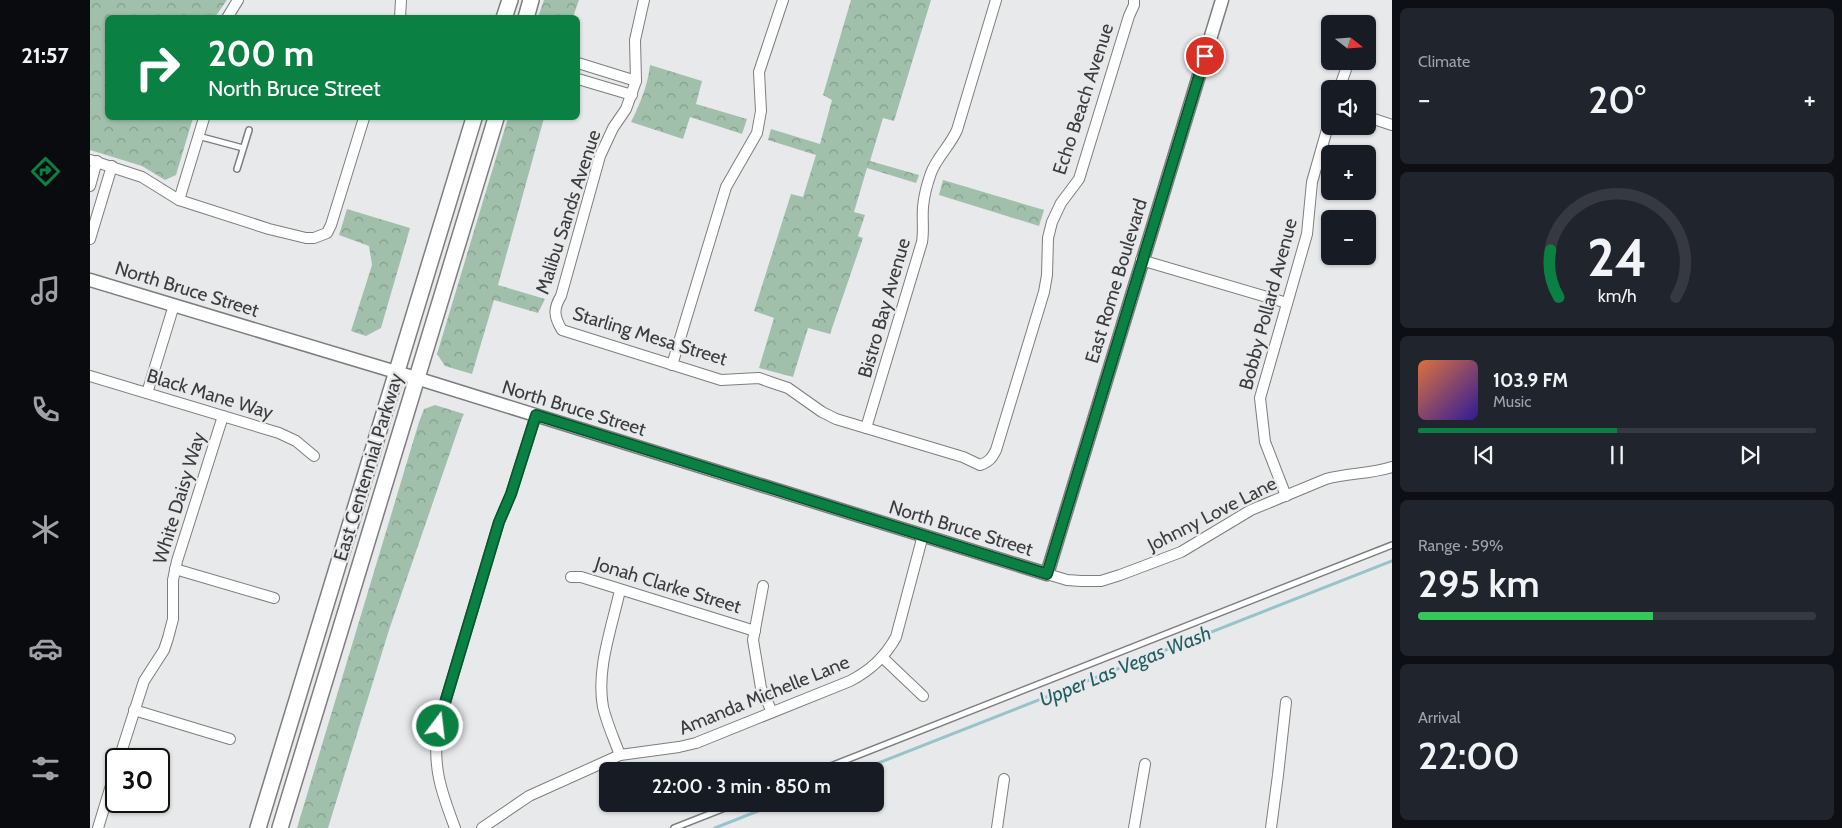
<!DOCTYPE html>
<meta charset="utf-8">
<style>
body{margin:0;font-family:Cabin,sans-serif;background:#20242c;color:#f1f3f6;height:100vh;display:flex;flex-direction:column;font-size:19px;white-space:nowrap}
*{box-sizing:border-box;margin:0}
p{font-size:16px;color:#9ea1a6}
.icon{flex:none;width:28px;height:28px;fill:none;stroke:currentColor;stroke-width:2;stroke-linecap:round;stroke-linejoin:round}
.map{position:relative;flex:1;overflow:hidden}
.side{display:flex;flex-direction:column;gap:8px;padding:8px;background:#0d0f14;width:450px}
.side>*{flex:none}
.hud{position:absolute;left:15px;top:15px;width:475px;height:105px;border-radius:8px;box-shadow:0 1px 4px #0004;background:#0b8043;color:#fff;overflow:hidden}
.needle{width:32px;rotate:107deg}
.controls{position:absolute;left:1231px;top:15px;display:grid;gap:10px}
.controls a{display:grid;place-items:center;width:55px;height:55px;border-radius:8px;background:#171b24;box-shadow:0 1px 4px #0004;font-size:25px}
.speed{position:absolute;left:15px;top:748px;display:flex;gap:10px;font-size:25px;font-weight:700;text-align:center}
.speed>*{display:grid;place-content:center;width:65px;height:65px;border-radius:50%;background:#171b24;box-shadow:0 1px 4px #0004;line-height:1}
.speed .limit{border:2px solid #111;border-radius:8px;background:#fff;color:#111}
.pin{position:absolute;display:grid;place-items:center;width:42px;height:42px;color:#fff;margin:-21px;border:2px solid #fff;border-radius:50%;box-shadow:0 1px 5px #0007}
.me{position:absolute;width:55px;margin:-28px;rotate:15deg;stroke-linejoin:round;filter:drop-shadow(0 0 4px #0008)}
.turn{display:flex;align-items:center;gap:18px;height:105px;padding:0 20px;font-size:22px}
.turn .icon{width:65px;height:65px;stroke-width:2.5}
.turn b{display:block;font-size:35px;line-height:42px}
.big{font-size:38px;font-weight:600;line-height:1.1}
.side .widget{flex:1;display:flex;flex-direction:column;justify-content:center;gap:8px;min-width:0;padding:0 18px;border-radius:8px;background:#20242c}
.side .dial{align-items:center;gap:0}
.dial svg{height:130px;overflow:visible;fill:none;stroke:#363941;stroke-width:7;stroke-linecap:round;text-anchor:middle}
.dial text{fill:#f1f3f6;stroke:none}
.song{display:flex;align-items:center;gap:15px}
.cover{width:60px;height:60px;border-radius:8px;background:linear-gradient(135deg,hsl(20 70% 55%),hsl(250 70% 35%))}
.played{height:5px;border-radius:2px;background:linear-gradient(90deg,#0b8043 50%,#363941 50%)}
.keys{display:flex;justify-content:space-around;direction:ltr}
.heat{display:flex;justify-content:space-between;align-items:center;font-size:28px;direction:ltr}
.charge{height:8px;border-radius:4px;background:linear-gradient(90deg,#34c759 59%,#363941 0)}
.trip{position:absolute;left:509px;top:762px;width:285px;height:50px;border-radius:8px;background:#171b24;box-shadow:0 1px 4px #0004;font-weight:600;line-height:50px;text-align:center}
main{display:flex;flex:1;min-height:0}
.dock{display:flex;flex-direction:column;width:90px;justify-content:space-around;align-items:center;background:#090b0e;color:#9ea1a6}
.dock .icon{width:35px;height:35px}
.dock .on{color:#0b8043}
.dock b{font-size:22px;color:#f1f3f6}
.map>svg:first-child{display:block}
.park{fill:url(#park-crowns)}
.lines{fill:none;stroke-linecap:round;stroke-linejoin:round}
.stream{stroke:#96c4c9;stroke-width:3}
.service-casing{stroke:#7d7e80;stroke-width:8}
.minor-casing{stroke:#7d7e80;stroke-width:12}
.tertiary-casing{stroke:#7d7e80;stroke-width:15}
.secondary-casing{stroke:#7d7e80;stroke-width:18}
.service{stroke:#fff;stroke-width:5}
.minor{stroke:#fff;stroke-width:10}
.tertiary{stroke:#fff;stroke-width:12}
.secondary{stroke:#fff;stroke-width:15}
.route-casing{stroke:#07532c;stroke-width:12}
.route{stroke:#0b8043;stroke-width:9}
.labels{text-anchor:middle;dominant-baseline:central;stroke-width:4.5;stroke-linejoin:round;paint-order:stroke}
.street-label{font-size:19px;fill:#3b3c3c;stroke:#e8e9eb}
.water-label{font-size:20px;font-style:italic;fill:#215f65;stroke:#e8e9eb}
</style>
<main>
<nav class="dock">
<b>21:57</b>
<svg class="icon on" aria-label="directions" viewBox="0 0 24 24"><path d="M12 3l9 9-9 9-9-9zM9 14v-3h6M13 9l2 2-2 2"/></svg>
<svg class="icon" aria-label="music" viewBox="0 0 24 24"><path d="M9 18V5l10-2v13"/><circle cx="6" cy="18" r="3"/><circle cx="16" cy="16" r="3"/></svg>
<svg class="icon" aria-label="phone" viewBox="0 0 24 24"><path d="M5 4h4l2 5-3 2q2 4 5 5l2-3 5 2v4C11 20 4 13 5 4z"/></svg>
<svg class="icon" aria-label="climate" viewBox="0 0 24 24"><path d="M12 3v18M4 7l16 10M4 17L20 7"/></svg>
<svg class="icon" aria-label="car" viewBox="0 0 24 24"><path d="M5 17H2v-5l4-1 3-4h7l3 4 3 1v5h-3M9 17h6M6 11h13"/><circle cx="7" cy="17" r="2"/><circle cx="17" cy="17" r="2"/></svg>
<svg class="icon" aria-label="filters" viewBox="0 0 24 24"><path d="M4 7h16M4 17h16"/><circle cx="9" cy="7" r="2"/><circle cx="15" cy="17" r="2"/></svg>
</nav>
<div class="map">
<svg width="1302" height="828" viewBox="0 0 1302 828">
<defs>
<pattern id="park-crowns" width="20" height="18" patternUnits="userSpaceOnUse" patternTransform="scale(1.25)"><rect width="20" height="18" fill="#a1c0ab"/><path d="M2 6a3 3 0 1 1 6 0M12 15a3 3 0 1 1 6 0" fill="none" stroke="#849d8c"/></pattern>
</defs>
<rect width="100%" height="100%" fill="#e8e9eb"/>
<g class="park">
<polygon points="0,0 137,0 125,17 18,18 18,118 103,118 86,175 75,180 52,166 0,150"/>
<polygon points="454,0 489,0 483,17 448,17"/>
<polygon points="761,0 841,0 804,121 793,118 780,161 829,175 826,183 777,168 764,212 775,215 768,236 773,238 740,334 718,328 703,377 669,368 684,318 664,311 701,194 713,197 726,155 678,140 681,129 730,144 742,100 733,95"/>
<path d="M560,65L612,81L606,104L657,119L652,134L600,117L593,139L541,122C550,104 558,85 560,65Z"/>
<polygon points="418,118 454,118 408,285 455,299 448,313 404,300 382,374 355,366 347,354"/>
<polygon points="853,180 954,210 949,226 849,195"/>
<polygon points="257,209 320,228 291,328 276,336 261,331 282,265 279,246 249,235"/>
<polygon points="345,405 374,414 372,418 299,630 238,828 207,828 329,422 334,409"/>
</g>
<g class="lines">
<g class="stream">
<polyline points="768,771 1302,561"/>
<polyline points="625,828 686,804"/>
</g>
<defs>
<g id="service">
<polyline points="108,136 153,148"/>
<polyline points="147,169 159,130"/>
<polyline points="728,771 1302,545"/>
<polyline points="584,828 645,804"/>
</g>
<g id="minor">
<path d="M554,0L545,40L546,81L536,109L523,128L510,156L471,296C463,309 464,317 472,330L631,380L669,378L683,383L698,388L732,412L746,419L873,457L890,465C899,462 902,458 906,450L954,292L957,275L958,238L962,222L971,203L989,179L1039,16L1044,5V0"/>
<polyline points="137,18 148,0"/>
<polyline points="310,18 311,0"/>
<polyline points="488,63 546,81"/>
<polyline points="488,79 542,95"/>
<polyline points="1249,89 1259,61"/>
<polyline points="1278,117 1302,125"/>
<polyline points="0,160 52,177 89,200 179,229 216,238 224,238 237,233 241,225 274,118"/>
<polyline points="0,186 7,161"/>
<polyline points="89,200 114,118"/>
<polyline points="0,239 22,166"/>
<polyline points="1051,260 1197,303"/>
<polyline points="582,365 636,187 667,133 671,111 669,72 693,0"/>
<polyline points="0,376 189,433 206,441 224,456"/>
<polyline points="57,393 84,305"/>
<path d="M776,428L832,242C834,230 832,219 833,207C834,196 837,184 841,173C847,157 860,146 867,130L906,0"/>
<polyline points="1196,496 1175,442 1170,398 1217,234 1222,182 1240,119"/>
<polyline points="85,569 184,598"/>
<path d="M957,574L977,580L991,581H1011L1030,575L1091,552L1161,510L1236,479C1258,473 1280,474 1302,467"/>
<polyline points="481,577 491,577 665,631"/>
<polyline points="673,586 663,640 671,688 682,712"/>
<polyline points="792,657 833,696"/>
<polyline points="44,710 140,739"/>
<path d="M530,755C524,739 517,724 513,707C506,669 522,627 530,590"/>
<polyline points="29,759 54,681 74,650 78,638 83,619 83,580 87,561 133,416"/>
<polyline points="8,828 26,769"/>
<path d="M365,828C351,791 342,766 348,726L409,522L421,494L446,415"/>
<path d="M392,828L439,796L530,755L589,747L606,743L760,681C781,670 795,657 806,637L833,535"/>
<polyline points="907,828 914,779"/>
<polyline points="1044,828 1055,764"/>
<polyline points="1181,828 1188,775 1196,702"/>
</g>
<polyline id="tertiary" points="0,280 326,378 957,574 1132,0"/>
<g id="secondary">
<polyline points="414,18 420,0"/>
<polyline points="436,18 441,0"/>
<polyline points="168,828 384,118"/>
<polyline points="190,828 406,118"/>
</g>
</defs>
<use href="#service" class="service-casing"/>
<use href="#minor" class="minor-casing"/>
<use href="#tertiary" class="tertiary-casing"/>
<use href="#secondary" class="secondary-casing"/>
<use href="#service" class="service"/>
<use href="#minor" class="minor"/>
<use href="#tertiary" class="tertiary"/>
<use href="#secondary" class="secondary"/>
</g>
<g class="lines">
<defs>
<polyline id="route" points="348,726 409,522 421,494 446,415 957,574 1115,56"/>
</defs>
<use href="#route" class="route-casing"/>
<use href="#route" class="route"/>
</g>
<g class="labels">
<g class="street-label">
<text transform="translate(993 99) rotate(-72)">Echo Beach Avenue</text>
<text transform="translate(478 212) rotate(-72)">Malibu Sands Avenue</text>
<text transform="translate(1026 281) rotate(-73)">East Rome Boulevard</text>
<text transform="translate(97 289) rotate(17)">North Bruce Street</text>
<text transform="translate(1178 304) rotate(-75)">Bobby Pollard Avenue</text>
<text transform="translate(794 308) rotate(-74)">Bistro Bay Avenue</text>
<text transform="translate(560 336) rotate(17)">Starling Mesa Street</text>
<text transform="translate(120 394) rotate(17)">Black Mane Way</text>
<text transform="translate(484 408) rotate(17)">North Bruce Street</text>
<text transform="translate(278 467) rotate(-73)">East Centennial Parkway</text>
<text transform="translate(89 498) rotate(-73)">White Daisy Way</text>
<text transform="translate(1122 514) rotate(-27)">Johnny Love Lane</text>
<text transform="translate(871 528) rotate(17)">North Bruce Street</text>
<text transform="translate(578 585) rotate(17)">Jonah Clarke Street</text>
<text transform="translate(674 695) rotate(-22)">Amanda Michelle Lane</text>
</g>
<g class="water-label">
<text transform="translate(1035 666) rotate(-22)">Upper Las Vegas Wash</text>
</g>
</g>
</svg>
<div class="controls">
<a><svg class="needle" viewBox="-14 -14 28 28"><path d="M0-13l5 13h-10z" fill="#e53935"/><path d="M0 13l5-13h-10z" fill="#9ea1a6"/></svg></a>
<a><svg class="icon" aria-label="sound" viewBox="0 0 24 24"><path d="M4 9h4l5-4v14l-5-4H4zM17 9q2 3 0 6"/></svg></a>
<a>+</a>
<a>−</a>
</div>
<div class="speed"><div class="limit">30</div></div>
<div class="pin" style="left:1115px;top:56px;background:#d93025"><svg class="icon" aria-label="arrive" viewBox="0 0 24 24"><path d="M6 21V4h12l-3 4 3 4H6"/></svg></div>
<svg class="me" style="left:348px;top:726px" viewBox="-20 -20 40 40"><circle r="17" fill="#0b8043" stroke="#fff" stroke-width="3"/><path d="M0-11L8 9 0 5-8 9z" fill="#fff"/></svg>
<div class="trip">22:00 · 3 min · 850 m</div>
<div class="hud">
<div class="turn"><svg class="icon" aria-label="right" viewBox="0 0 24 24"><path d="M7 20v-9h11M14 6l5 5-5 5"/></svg><div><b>200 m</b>North Bruce Street</div></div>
</div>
</div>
<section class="side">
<div class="widget"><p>Climate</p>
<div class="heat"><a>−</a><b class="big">20°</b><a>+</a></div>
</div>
<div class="widget dial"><svg viewBox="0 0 100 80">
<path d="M14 69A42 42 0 1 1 86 69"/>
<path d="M14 69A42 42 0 0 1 9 40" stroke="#0b8043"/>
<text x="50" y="56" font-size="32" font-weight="700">24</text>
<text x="50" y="72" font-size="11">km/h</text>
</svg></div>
<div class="widget">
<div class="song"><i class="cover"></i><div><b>103.9 FM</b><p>Music</p></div></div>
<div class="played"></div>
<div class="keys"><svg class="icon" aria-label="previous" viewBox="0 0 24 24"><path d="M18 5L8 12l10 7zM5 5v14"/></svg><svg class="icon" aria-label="pause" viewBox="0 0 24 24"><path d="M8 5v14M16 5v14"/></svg><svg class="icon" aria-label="next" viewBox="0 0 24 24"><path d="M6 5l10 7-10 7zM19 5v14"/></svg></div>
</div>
<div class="widget"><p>Range · 59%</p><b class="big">295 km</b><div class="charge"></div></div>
<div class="widget"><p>Arrival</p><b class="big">22:00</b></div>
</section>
</main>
